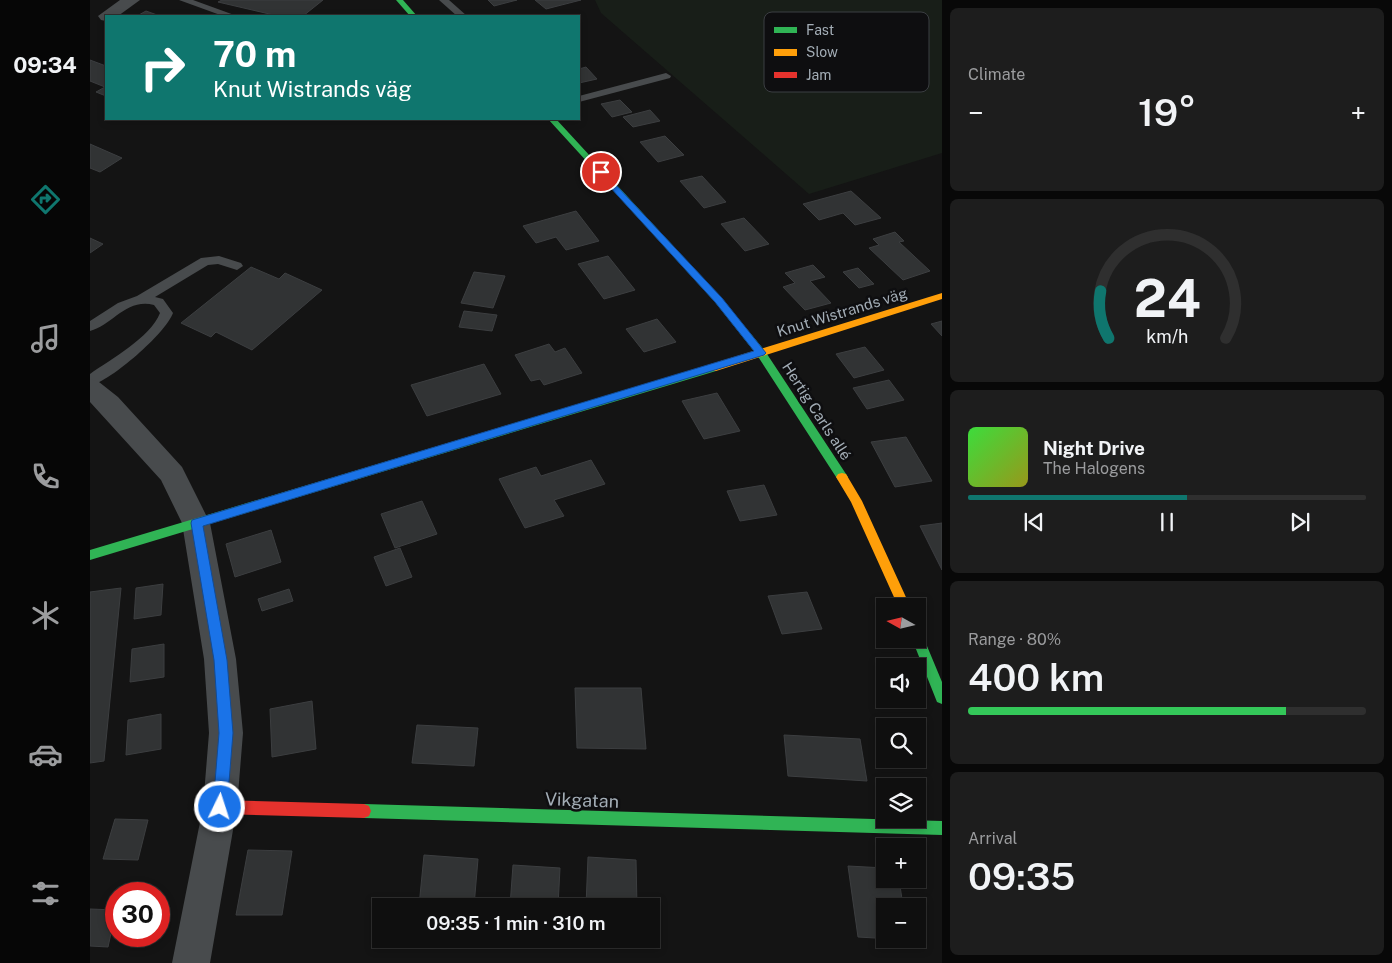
<!DOCTYPE html>
<meta charset="utf-8">
<style>
body{margin:0;font-family:"Public Sans",sans-serif;background:#1d1d1d;color:#f1f3f6;height:100vh;display:flex;flex-direction:column;font-size:19px;white-space:nowrap}
*{box-sizing:border-box;margin:0}
p{font-size:16px;color:#9b9c9e}
.icon{flex:none;width:28px;height:28px;fill:none;stroke:currentColor;stroke-width:2;stroke-linecap:round;stroke-linejoin:round}
.map{position:relative;flex:1;overflow:hidden}
.sheet{display:flex;flex-direction:column;gap:8px;padding:8px;background:#080808;width:450px}
.sheet>*{flex:none}
.top-card{position:absolute;left:15px;top:15px;width:475px;height:105px;border-radius:0px;box-shadow:0 2px 8px #0003,0 0 0 1px #2f2f2f;background:#0f766e;color:#fff;overflow:hidden}
.needle{width:32px;rotate:278deg}
.fabs{position:absolute;left:786px;top:598px;display:grid;gap:10px}
.fabs a{display:grid;place-items:center;width:50px;height:50px;border-radius:0px;background:#0f0f0f;box-shadow:0 2px 8px #0003,0 0 0 1px #2f2f2f;font-size:25px}
.speed{position:absolute;left:15px;top:882px;display:flex;gap:10px;font-size:25px;font-weight:700;text-align:center}
.speed>*{display:grid;place-content:center;width:65px;height:65px;border-radius:50%;background:#0f0f0f;box-shadow:0 2px 8px #0003,0 0 0 1px #2f2f2f;line-height:1}
.speed .limit{border:8px solid #d22;background:#fff;color:#111}
.pin{position:absolute;display:grid;place-items:center;width:42px;height:42px;color:#fff;margin:-21px;border:2px solid #fff;border-radius:50%;box-shadow:0 1px 5px #0007}
.me{position:absolute;width:55px;margin:-28px;rotate:4deg;stroke-linejoin:round;filter:drop-shadow(0 0 4px #0008)}
.turn{display:flex;align-items:center;gap:18px;height:105px;padding:0 25px;font-size:22px}
.turn .icon{width:65px;height:65px;stroke-width:2.5}
.turn b{display:block;font-size:35px;line-height:42px}
.big{font-size:38px;font-weight:600;line-height:1.1}
.sheet .tile{flex:1;display:flex;flex-direction:column;justify-content:center;gap:8px;min-width:0;padding:0 18px;border-radius:8px;background:#1d1d1d}
.sheet .dial{align-items:center;gap:0}
.dial svg{height:130px;overflow:visible;fill:none;stroke:#2f2f2f;stroke-width:7;stroke-linecap:round;text-anchor:middle}
.dial text{fill:#f1f3f6;stroke:none}
.song{display:flex;align-items:center;gap:15px}
.cover{width:60px;height:60px;border-radius:8px;background:linear-gradient(135deg,hsl(120 70% 55%),hsl(60 70% 35%))}
.played{height:5px;border-radius:2px;background:linear-gradient(90deg,#0f766e 55%,#2f2f2f 55%)}
.keys{display:flex;justify-content:space-around;direction:ltr}
.heat{display:flex;justify-content:space-between;align-items:center;font-size:28px;direction:ltr}
.charge{height:8px;border-radius:4px;background:linear-gradient(90deg,#34c759 80%,#2f2f2f 0)}
.trip{position:absolute;left:282px;top:898px;width:288px;height:50px;border-radius:0px;background:#0f0f0f;box-shadow:0 2px 8px #0003,0 0 0 1px #2f2f2f;font-weight:600;line-height:50px;text-align:center}
main{display:flex;flex:1;min-height:0}
.tabs{display:flex;flex-direction:column;width:90px;justify-content:space-around;align-items:center;background:#060606;color:#9b9c9e}
.tabs .icon{width:35px;height:35px}
.tabs .current{color:#0f766e}
.tabs b{font-size:22px;color:#f1f3f6}
.map>svg:first-child{display:block}
.green{fill:#181e18}
.building{fill:#313334;stroke:#3c3e40}
.lines{fill:none;stroke-linecap:round;stroke-linejoin:round}
.lane{fill:#484b4d;fill-rule:evenodd}
.street{fill:#484b4d;fill-rule:evenodd}
.fast{fill:#30b455;fill-rule:evenodd}
.slow{fill:#ff9f0a;fill-rule:evenodd}
.jam{fill:#e5322d;fill-rule:evenodd}
.route{fill:#1a73e8;stroke:#114b97}
.labels{text-anchor:middle;dominant-baseline:central;stroke-width:5;stroke-linejoin:round;paint-order:stroke}
.street-label{font-size:15px;fill:#a3adb6;stroke:#0e0e10}
.near-street-label{font-size:18px;fill:#a3adb6;stroke:#0e0e10}
.key{fill:#0e0e10;stroke:#3b3e42;stroke-width:1}
.key-label{font-size:14px;fill:#a3adb6}
</style>
<main>
<nav class="tabs">
<b>09:34</b>
<svg class="icon current" aria-label="directions" viewBox="0 0 24 24"><path d="M12 3l9 9-9 9-9-9zM9 14v-3h6M13 9l2 2-2 2"/></svg>
<svg class="icon" aria-label="music" viewBox="0 0 24 24"><path d="M9 18V5l10-2v13"/><circle cx="6" cy="18" r="3"/><circle cx="16" cy="16" r="3"/></svg>
<svg class="icon" aria-label="phone" viewBox="0 0 24 24"><path d="M5 4h4l2 5-3 2q2 4 5 5l2-3 5 2v4C11 20 4 13 5 4z"/></svg>
<svg class="icon" aria-label="climate" viewBox="0 0 24 24"><path d="M12 3v18M4 7l16 10M4 17L20 7"/></svg>
<svg class="icon" aria-label="car" viewBox="0 0 24 24"><path d="M5 17H2v-5l4-1 3-4h7l3 4 3 1v5h-3M9 17h6M6 11h13"/><circle cx="7" cy="17" r="2"/><circle cx="17" cy="17" r="2"/></svg>
<svg class="icon" aria-label="filters" viewBox="0 0 24 24"><path d="M4 7h16M4 17h16"/><circle cx="9" cy="7" r="2"/><circle cx="15" cy="17" r="2"/></svg>
</nav>
<div class="map">
<svg width="852" height="963" viewBox="0 0 852 963">
<rect width="100%" height="100%" fill="#141414"/>
<polygon class="green" points="505,0 852,0 852,153 719,194 511,13"/>
<g class="building">
<polygon points="132,0 233,0 213,16 188,16 128,2"/>
<polygon points="398,0 427,0 404,6"/>
<polygon points="445,0 491,0 456,9"/>
<polygon points="56,11 70,16 47,16"/>
<polygon points="0,60 16,66 16,96 6,92 15,87 0,81"/>
<polygon points="496,67 507,79 489,83 489,69"/>
<polygon points="530,100 542,112 522,117 511,104"/>
<polygon points="560,110 570,121 543,127 533,117"/>
<polygon points="575,136 594,155 568,162 550,142"/>
<polygon points="0,144 32,158 10,172 0,168"/>
<polygon points="612,176 636,202 614,208 590,181"/>
<polygon points="761,191 791,218 765,225 753,213 729,220 713,204"/>
<polygon points="486,211 509,241 476,250 466,237 446,243 433,226"/>
<polygon points="654,218 679,244 655,251 631,224"/>
<polygon points="805,232 814,241 809,242 840,271 813,280 779,248 789,245 783,239"/>
<polygon points="0,238 13,244 0,253"/>
<polygon points="518,256 545,290 514,299 488,264"/>
<polygon points="723,265 735,277 720,281 741,303 715,310 693,287 705,283 695,273"/>
<polygon points="161,267 189,279 195,273 232,290 162,350 126,332 121,337 91,323"/>
<polygon points="768,268 784,284 769,288 753,272"/>
<polygon points="384,272 415,276 403,308 371,303"/>
<polygon points="374,311 407,315 402,331 369,327"/>
<polygon points="567,319 586,342 554,352 536,329"/>
<polygon points="852,321 852,336 841,324"/>
<polygon points="459,344 465,352 475,348 492,373 454,385 450,379 441,381 425,355"/>
<polygon points="775,347 794,370 764,378 746,354"/>
<polygon points="394,364 411,394 337,416 321,385"/>
<polygon points="799,380 814,400 777,409 763,388"/>
<polygon points="627,393 650,431 614,439 592,401"/>
<polygon points="816,437 842,481 805,487 781,442"/>
<polygon points="501,460 515,484 464,500 474,516 435,528 409,479 446,467 451,476"/>
<polygon points="674,485 687,515 650,521 637,491"/>
<polygon points="332,501 347,534 305,548 291,514"/>
<polygon points="852,523 852,570 830,526"/>
<polygon points="181,530 191,562 145,577 136,544"/>
<polygon points="310,548 322,577 296,586 284,557"/>
<polygon points="73,584 71,615 44,619 46,588"/>
<polygon points="31,588 14,761 0,763 0,592"/>
<polygon points="199,589 203,601 172,611 168,599"/>
<polygon points="717,592 732,629 692,634 678,596"/>
<polygon points="74,644 74,677 40,682 42,649"/>
<polygon points="485,688 551,688 556,749 487,748"/>
<polygon points="222,701 226,749 182,757 180,709"/>
<polygon points="71,714 71,749 36,755 38,720"/>
<polygon points="327,725 388,728 384,766 322,763"/>
<polygon points="694,735 770,739 777,781 698,776"/>
<polygon points="25,819 58,820 48,860 13,859"/>
<polygon points="158,850 202,851 192,915 146,915"/>
<polygon points="334,855 388,859 384,906 329,906"/>
<polygon points="498,857 546,860 547,906 496,906"/>
<polygon points="423,865 470,868 468,906 420,906"/>
<polygon points="758,866 795,868 795,879 809,879 813,906 795,906 795,939 819,940 768,937"/>
<polygon points="0,909 26,910 18,947 0,946"/>
</g>
<g class="lines">
<g class="lane">
<polygon points="89,0 103,0 147,16 133,16"/>
<polygon points="349,0 359,0 377,16 367,16"/>
<polygon points="576,73 581,76 580,78 489,102 489,96"/>
<path d="M129,256L151,263L153,266L147,270L128,264L118,265L65,297L73,299L83,313C75,334 22,380 0,386V374C21,359 60,338 70,313L64,305C36,298 23,325 0,331V321L28,303L47,296L111,258Z"/>
</g>
<g class="street">
<polygon points="30,0 50,0 28,16 16,16 16,21 11,20 8,16"/>
<polygon points="0,379 9,382 28,397 92,467 120,523 146,659 153,733 147,807 120,963 82,963 113,807 119,733 114,659 92,523 71,480 0,402"/>
</g>
<g class="fast">
<polygon points="306,0 313,0 327,16 320,16"/>
<polygon points="458,119 466,119 631,298 675,351 756,474 758,477 756,480 748,480 667,355 625,302"/>
<polygon points="622,364 627,368 626,371 0,560 0,550"/>
<polygon points="828,633 832,634 852,682 852,704 847,702 822,639 828,639"/>
<polygon points="274,804 852,821 852,835 274,818 269,816 267,811 269,806"/>
</g>
<g class="slow">
<polygon points="852,293 852,299 626,371 618,371 617,368 618,365"/>
<polygon points="752,473 756,474 772,501 820,606 808,606 761,502 746,477 748,474"/>
</g>
<polygon class="jam" points="130,800 274,804 279,806 281,811 279,816 274,818 130,814 125,812 123,807 125,802"/>
</g>
<polygon class="route" points="511,169 632,298 676,353 674,355 113,526 137,660 143,733 137,807 135,812 130,814 125,812 123,807 129,733 124,660 101,523 102,520 664,351 625,302 508,174 507,172"/>
<g class="labels">
<g class="street-label">
<text transform="translate(752 312) rotate(-17)">Knut Wistrands väg</text>
<text transform="translate(727 411) rotate(57)">Hertig Carls allé</text>
</g>
<g class="near-street-label">
<text transform="translate(492 800) rotate(2)">Vikgatan</text>
</g>
</g>
<rect x="674" y="12" width="165" height="80" rx="8" class="key"/>
<rect x="684" y="27" width="23" height="6" fill="#30b455"/>
<rect x="684" y="49" width="23" height="7" fill="#ff9f0a"/>
<rect x="684" y="72" width="23" height="6" fill="#e5322d"/>
<g class="key-label">
<text x="716" y="35">Fast</text>
<text x="716" y="57">Slow</text>
<text x="716" y="80">Jam</text>
</g>
</svg>
<div class="fabs">
<a><svg class="needle" viewBox="-14 -14 28 28"><path d="M0-13l5 13h-10z" fill="#e53935"/><path d="M0 13l5-13h-10z" fill="#9b9c9e"/></svg></a>
<a><svg class="icon" aria-label="sound" viewBox="0 0 24 24"><path d="M4 9h4l5-4v14l-5-4H4zM17 9q2 3 0 6"/></svg></a>
<a><svg class="icon" aria-label="search" viewBox="0 0 24 24"><circle cx="10" cy="10" r="6"/><path d="M15 15l6 6"/></svg></a>
<a><svg class="icon" aria-label="layers" viewBox="0 0 24 24"><path d="M12 4l9 5-9 5-9-5zM3 14l9 5 9-5"/></svg></a>
<a>+</a>
<a>−</a>
</div>
<div class="speed"><div class="limit">30</div></div>
<div class="pin" style="left:511px;top:172px;background:#d93025"><svg class="icon" aria-label="arrive" viewBox="0 0 24 24"><path d="M6 21V4h12l-3 4 3 4H6"/></svg></div>
<svg class="me" style="left:130px;top:807px" viewBox="-20 -20 40 40"><circle r="17" fill="#1a73e8" stroke="#fff" stroke-width="3"/><path d="M0-11L8 9 0 5-8 9z" fill="#fff"/></svg>
<div class="trip">09:35 · 1 min · 310 m</div>
<div class="top-card">
<div class="turn"><svg class="icon" aria-label="right" viewBox="0 0 24 24"><path d="M7 20v-9h11M14 6l5 5-5 5"/></svg><div><b>70 m</b>Knut Wistrands väg</div></div>
</div>
</div>
<section class="sheet">
<div class="tile"><p>Climate</p>
<div class="heat"><a>−</a><b class="big">19°</b><a>+</a></div>
</div>
<div class="tile dial"><svg viewBox="0 0 100 80">
<path d="M14 69A42 42 0 1 1 86 69"/>
<path d="M14 69A42 42 0 0 1 9 40" stroke="#0f766e"/>
<text x="50" y="56" font-size="32" font-weight="700">24</text>
<text x="50" y="72" font-size="11">km/h</text>
</svg></div>
<div class="tile">
<div class="song"><i class="cover"></i><div><b>Night Drive</b><p>The Halogens</p></div></div>
<div class="played"></div>
<div class="keys"><svg class="icon" aria-label="previous" viewBox="0 0 24 24"><path d="M18 5L8 12l10 7zM5 5v14"/></svg><svg class="icon" aria-label="pause" viewBox="0 0 24 24"><path d="M8 5v14M16 5v14"/></svg><svg class="icon" aria-label="next" viewBox="0 0 24 24"><path d="M6 5l10 7-10 7zM19 5v14"/></svg></div>
</div>
<div class="tile"><p>Range · 80%</p><b class="big">400 km</b><div class="charge"></div></div>
<div class="tile"><p>Arrival</p><b class="big">09:35</b></div>
</section>
</main>
